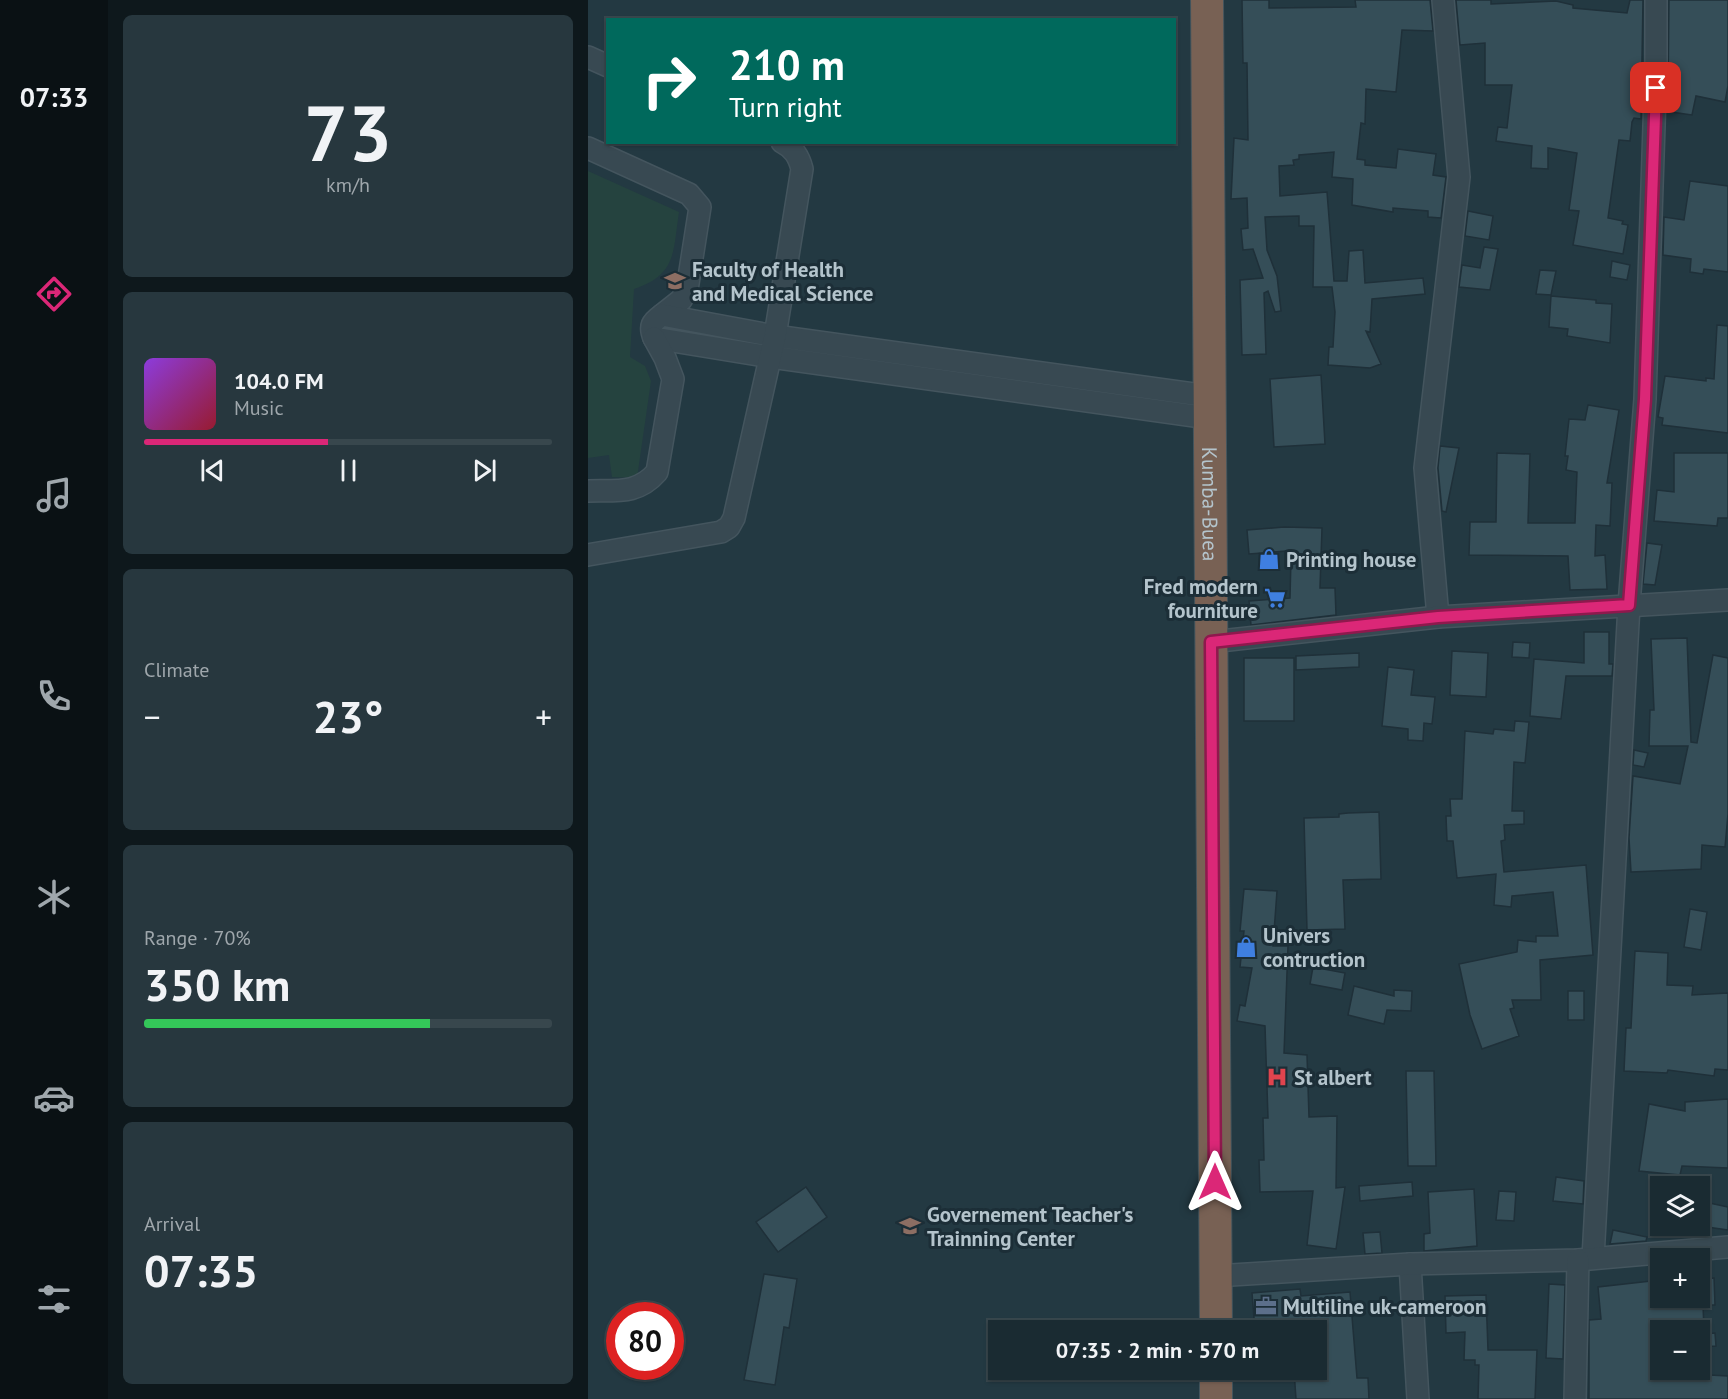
<!DOCTYPE html>
<meta charset="utf-8">
<style>
body{margin:0;font-family:"PT Sans",sans-serif;background:#27373e;color:#f1f3f6;height:100vh;display:flex;flex-direction:column;font-size:22px;white-space:nowrap}
*{box-sizing:border-box;margin:0}
p{font-size:20px;color:#9fa7ac}
.icon{flex:none;width:33px;height:33px;fill:none;stroke:currentColor;stroke-width:2;stroke-linecap:round;stroke-linejoin:round}
.map{position:relative;flex:1;overflow:hidden}
.panel{display:flex;flex-direction:column;gap:15px;padding:15px;background:#0e181c;width:480px}
.panel>*{flex:none}
.guide{position:absolute;left:18px;top:18px;width:570px;height:126px;border-radius:0px;box-shadow:0 2px 4px #0004,0 0 0 2px #38474d;background:#00695c;color:#fff;overflow:hidden}
.controls{position:absolute;left:1062px;top:1176px;display:grid;gap:12px}
.controls a{display:grid;place-items:center;width:60px;height:60px;border-radius:0px;background:#1a2b32;box-shadow:0 2px 4px #0004,0 0 0 2px #38474d;font-size:30px}
.speed{position:absolute;left:18px;top:1302px;display:flex;gap:12px;font-size:30px;font-weight:700;text-align:center}
.speed>*{display:grid;place-content:center;width:78px;height:78px;border-radius:50%;background:#1a2b32;box-shadow:0 2px 4px #0004,0 0 0 2px #38474d;line-height:1}
.speed .limit{border:9px solid #d22;background:#fff;color:#111}
.pin{position:absolute;display:grid;place-items:center;width:51px;height:51px;color:#fff;margin:-26px;border-radius:12px;box-shadow:0 3px 9px #0006}
.me{position:absolute;width:66px;margin:-33px;rotate:0deg;stroke-linejoin:round;filter:drop-shadow(0 0 4px #0008)}
.turn{display:flex;align-items:center;gap:21px;height:126px;padding:0 24px;font-size:27px}
.turn .icon{width:78px;height:78px;stroke-width:2.5}
.turn b{display:block;font-size:42px;line-height:51px}
.big{font-size:45px;font-weight:700;line-height:1.1}
.panel .widget{flex:1;display:flex;flex-direction:column;justify-content:center;gap:9px;min-width:0;padding:0 21px;border-radius:9px;background:#27373e}
.panel .dial{align-items:center;gap:0}
.dial b{font-size:78px;line-height:1}
.song{display:flex;align-items:center;gap:18px}
.cover{width:72px;height:72px;border-radius:9px;background:linear-gradient(135deg,hsl(270 70% 55%),hsl(350 70% 35%))}
.played{height:6px;border-radius:3px;background:linear-gradient(90deg,#db2777 45%,#38474d 45%)}
.keys{display:flex;justify-content:space-around;direction:ltr}
.heat{display:flex;justify-content:space-between;align-items:center;font-size:33px;direction:ltr}
.charge{height:9px;border-radius:4px;background:linear-gradient(90deg,#34c759 70%,#38474d 0)}
.trip{position:absolute;left:400px;top:1320px;width:339px;height:60px;border-radius:0px;background:#1a2b32;box-shadow:0 2px 4px #0004,0 0 0 2px #38474d;font-weight:700;line-height:60px;text-align:center}
main{display:flex;flex:1;min-height:0}
.tab-bar{display:flex;flex-direction:column;width:108px;justify-content:space-around;align-items:center;background:#0a1114;color:#9fa7ac}
.tab-bar .icon{width:42px;height:42px}
.tab-bar .current{color:#db2777}
.tab-bar b{font-size:27px;color:#f1f3f6}
.map>svg:first-child{display:block}
.green{fill:#25433f}
.building{fill:#354e58;stroke:#1f3039;stroke-width:1.5}
.lines{fill:none;stroke-linecap:round;stroke-linejoin:round}
.minor-casing{stroke:#44555e;stroke-width:24}
.highway-casing{stroke:#43545c;stroke-width:34}
.minor{stroke:#384952;stroke-width:21}
.highway{stroke:#786154;stroke-width:32}
.route-casing{stroke:#8e194d;stroke-width:15}
.route{stroke:#db2777;stroke-width:10}
.labels{text-anchor:middle;dominant-baseline:central;stroke-width:6;stroke-linejoin:round;paint-order:stroke}
.poi-label{font-size:21px;font-weight:bold;fill:#b4c4cc;stroke:#1c2e37;text-anchor:start}
.street-label{font-size:21px;fill:#b4c4cc;stroke:#1c2e37}
</style>
<main>
<nav class="tab-bar">
<b>07:33</b>
<svg class="icon current" aria-label="directions" viewBox="0 0 24 24"><path d="M12 3l9 9-9 9-9-9zM9 14v-3h6M13 9l2 2-2 2"/></svg>
<svg class="icon" aria-label="music" viewBox="0 0 24 24"><path d="M9 18V5l10-2v13"/><circle cx="6" cy="18" r="3"/><circle cx="16" cy="16" r="3"/></svg>
<svg class="icon" aria-label="phone" viewBox="0 0 24 24"><path d="M5 4h4l2 5-3 2q2 4 5 5l2-3 5 2v4C11 20 4 13 5 4z"/></svg>
<svg class="icon" aria-label="climate" viewBox="0 0 24 24"><path d="M12 3v18M4 7l16 10M4 17L20 7"/></svg>
<svg class="icon" aria-label="car" viewBox="0 0 24 24"><path d="M5 17H2v-5l4-1 3-4h7l3 4 3 1v5h-3M9 17h6M6 11h13"/><circle cx="7" cy="17" r="2"/><circle cx="17" cy="17" r="2"/></svg>
<svg class="icon" aria-label="filters" viewBox="0 0 24 24"><path d="M4 7h16M4 17h16"/><circle cx="9" cy="7" r="2"/><circle cx="15" cy="17" r="2"/></svg>
</nav>
<section class="panel">
<div class="widget dial"><b>73</b><p>km/h</p></div>
<div class="widget">
<div class="song"><i class="cover"></i><div><b>104.0 FM</b><p>Music</p></div></div>
<div class="played"></div>
<div class="keys"><svg class="icon" aria-label="previous" viewBox="0 0 24 24"><path d="M18 5L8 12l10 7zM5 5v14"/></svg><svg class="icon" aria-label="pause" viewBox="0 0 24 24"><path d="M8 5v14M16 5v14"/></svg><svg class="icon" aria-label="next" viewBox="0 0 24 24"><path d="M6 5l10 7-10 7zM19 5v14"/></svg></div>
</div>
<div class="widget"><p>Climate</p>
<div class="heat"><a>−</a><b class="big">23°</b><a>+</a></div>
</div>
<div class="widget"><p>Range · 70%</p><b class="big">350 km</b><div class="charge"></div></div>
<div class="widget"><p>Arrival</p><b class="big">07:35</b></div>
</section>
<div class="map">
<svg width="1140" height="1399" viewBox="0 0 1140 1399">
<rect width="100%" height="100%" fill="#233942"/>
<path class="green" d="M0,171L91,212C85,251 89,275 46,289L42,357L57,366L63,381L49,478L24,477L21,455L0,458Z"/>
<g class="building">
<polygon points="654,0 681,0 681,8 768,7 767,0 842,0 845,31 814,30 808,92 778,89 777,124 773,123 769,159 777,160 777,165 808,168 810,149 848,154 845,175 858,177 853,218 840,217 840,211 805,208 805,212 764,205 765,179 744,177 746,152 711,155 711,159 705,160 706,165 691,166 692,196 739,192 746,281 759,281 761,251 775,250 777,283 835,278 837,294 784,299 782,332 778,331 793,364 782,368 740,365 741,347 745,347 747,312 744,287 725,287 726,226 711,226 711,216 677,217 679,250 689,276 693,311 687,312 680,291 676,293 678,354 654,355 652,280 675,278 665,249 655,250 653,229 660,228 659,198 643,199 646,138 660,140 659,63 655,63"/>
<polygon points="868,0 903,0 903,4 968,1 985,5 985,8 1039,13 1042,0 1055,0 1053,119 1046,118 1044,122 1042,141 1031,140 1020,218 1035,221 1034,224 1040,225 1035,254 985,245 991,211 981,210 989,153 960,148 960,169 943,168 944,146 908,141 910,127 919,128 924,85 897,85 897,43 872,45"/>
<polygon points="1081,0 1140,0 1140,86 1137,102 1108,96 1104,115 1083,112 1085,95 1080,94"/>
<polygon points="1102,181 1140,186 1140,272 1116,269 1115,274 1102,272 1103,259 1075,255 1076,217 1096,220"/>
<polygon points="880,211 905,216 901,240 877,236"/>
<polygon points="896,247 910,249 902,290 871,287 874,265 892,268"/>
<polygon points="1024,261 1042,265 1039,280 1022,277"/>
<polygon points="952,270 968,271 963,295 948,294"/>
<polygon points="963,296 1008,300 1008,303 1024,304 1022,343 979,336 980,329 961,327"/>
<polygon points="1129,325 1140,326 1140,433 1074,425 1075,418 1070,417 1077,376 1118,381 1118,378 1126,379"/>
<polygon points="733,375 737,444 686,447 682,379"/>
<polygon points="1000,405 1031,410 1019,483 1024,483 1022,526 1008,525 1007,556 1017,555 1019,589 982,590 980,556 881,555 882,522 908,522 909,453 942,454 940,523 987,523 989,472 978,470 980,456 977,456 981,419 997,420"/>
<polygon points="852,446 871,448 858,512 854,511 850,468"/>
<polygon points="1086,453 1140,453 1140,518 1130,518 1129,526 1066,521 1069,490 1086,492"/>
<polygon points="696,527 734,528 732,588 747,588 748,615 663,625 661,601 702,598 703,558 698,558 698,551 661,554 659,530"/>
<polygon points="1059,543 1074,545 1067,585 1055,584"/>
<polygon points="996,632 1021,632 1021,664 1025,664 1024,676 978,676 973,719 942,716 946,659 996,663"/>
<polygon points="1099,638 1103,742 1109,743 1125,655 1140,658 1140,814 1137,847 1114,845 1113,869 1043,872 1041,838 1045,776 1092,784 1100,746 1061,746 1062,710 1066,710 1063,639"/>
<polygon points="925,642 942,643 941,658 924,657"/>
<polygon points="864,651 900,653 898,697 862,695"/>
<polygon points="771,653 771,667 708,670 708,656"/>
<rect x="656" y="658" width="50" height="63"/>
<polygon points="800,667 826,670 823,695 847,697 844,724 836,723 835,741 820,740 820,729 794,726"/>
<polygon points="927,721 941,722 937,763 926,762 924,811 936,811 936,824 916,825 917,840 913,841 916,872 998,865 1005,955 952,960 953,1000 924,1000 926,1008 922,1009 931,1036 894,1049 882,1015 871,964 929,952 930,940 948,942 948,936 970,936 965,892 924,896 923,907 906,905 908,874 869,878 865,841 859,841 858,816 863,816 862,799 874,799 877,731 905,734 906,729 926,731"/>
<polygon points="1046,750 1060,753 1056,767 1045,765"/>
<polygon points="791,812 793,879 755,880 757,929 719,930 716,818 751,817 751,814 760,813"/>
<polygon points="656,889 689,891 685,946 700,946 696,1053 719,1055 721,1117 749,1116 748,1188 757,1187 748,1249 719,1245 725,1191 672,1192 671,1160 676,1160 675,1118 680,1118 677,1026 649,1021 652,1005 657,1006 664,968 652,967 656,931 652,931"/>
<polygon points="1102,909 1119,912 1113,950 1096,947"/>
<polygon points="1047,951 1080,953 1079,985 1105,986 1104,995 1140,993 1140,1070 1127,1069 1126,1076 1080,1070 1079,1073 1036,1071 1038,1028 1043,1028"/>
<polygon points="725,967 757,973 754,990 722,984"/>
<polygon points="766,986 806,996 806,990 824,991 823,1011 799,1010 796,1024 760,1015"/>
<rect x="980" y="991" width="16" height="29"/>
<polygon points="818,1071 846,1071 848,1166 820,1166"/>
<polygon points="1140,1099 1140,1168 1094,1166 1092,1175 1051,1171 1061,1104 1097,1111 1097,1102"/>
<polygon points="968,1177 996,1181 995,1204 965,1201"/>
<polygon points="824,1182 825,1196 772,1201 771,1186"/>
<polygon points="218,1187 239,1217 190,1252 168,1222"/>
<polygon points="886,1189 889,1246 836,1251 836,1234 842,1233 840,1192"/>
<polygon points="911,1191 928,1192 926,1221 908,1220"/>
<polygon points="1112,1201 1140,1207 1140,1230 1112,1226"/>
<polygon points="1025,1230 1059,1237 1058,1241 1022,1244"/>
<polygon points="792,1232 794,1253 777,1254 775,1233"/>
<polygon points="176,1274 209,1279 201,1328 196,1327 187,1385 156,1380"/>
<polygon points="1126,1278 1127,1305 1115,1305 1116,1330 1070,1330 1073,1381 1103,1381 1103,1374 1140,1376 1140,1399 1001,1399 1001,1320 1013,1319 1010,1287 1072,1280 1072,1298 1112,1298 1112,1279"/>
<polygon points="961,1284 977,1285 975,1359 958,1358"/>
<polygon points="712,1289 713,1296 762,1292 769,1378 780,1378 781,1399 708,1399 706,1370 729,1370 729,1330 667,1330 664,1293"/>
<polygon points="898,1295 900,1350 949,1350 947,1399 890,1399 891,1365 887,1365 887,1360 876,1360 877,1332 858,1333 857,1296"/>
<polygon points="1127,1333 1128,1346 1112,1347 1112,1334"/>
</g>
<g class="lines">
<defs>
<g id="minor">
<polyline points="0,57 20,66"/>
<polyline points="0,148 101,194 112,207 99,290 93,300 74,315"/>
<path d="M620,396L187,336L74,315C64,322 61,326 66,338L183,357L621,418"/>
<path d="M0,491C28,490 49,495 69,472L85,379L77,358L66,338"/>
<path d="M0,555L133,532L141,527L146,518L187,336L214,169C211,157 206,148 194,142"/>
<polyline points="850,617 837,468 871,177 855,0"/>
<polyline points="623,642 850,617 1140,600"/>
<polyline points="1005,1258 1041,605 1057,399 1068,65 1068,0"/>
<polyline points="822,1264 830,1399"/>
<polyline points="627,1276 822,1264 990,1260 1140,1247"/>
<polyline points="987,1399 990,1260"/>
</g>
<g id="highway">
<path id="s1" d="M619,0L628,1330"/>
<polyline points="628,1370 628,1399"/>
</g>
</defs>
<use href="#minor" class="minor-casing"/>
<use href="#highway" class="highway-casing"/>
<use href="#minor" class="minor"/>
<use href="#highway" class="highway"/>
</g>
<g class="lines">
<defs>
<polyline id="route" points="627,1182 623,642 850,617 1041,605 1057,399 1068,88"/>
</defs>
<use href="#route" class="route-casing"/>
<use href="#route" class="route"/>
</g>
<defs>
<symbol id="university-bare" viewBox="-9 -9 18 18"><path d="M0-5L7-2L0 1L-7-2ZM-4 1L0 2.5L4 1V4Q0 6-4 4Z" fill="#8d6e63" stroke="#1c2e37" stroke-width="2.5" paint-order="stroke"/></symbol>
<symbol id="shop-bare" viewBox="-9 -9 18 18"><path d="M-5-2.5h2.3a2.7 3.5 0 0 1 5.4 0H5L5.5 6h-11ZM-1.5-2.5h3a1.5 2.3 0 0 0-3 0Z" fill="#3f7fe0" stroke="#1c2e37" stroke-width="2.5" paint-order="stroke"/></symbol>
<symbol id="supermarket-bare" viewBox="-9 -9 18 18"><path d="M-6-5.5h2.5l.6 2H6L4.5 2H-2.5L-4.4-4H-6ZM-1.5 3.2a1.3 1.3 0 1 0 .1 0ZM3 3.2a1.3 1.3 0 1 0 .1 0Z" fill="#3f7fe0" stroke="#1c2e37" stroke-width="2.5" paint-order="stroke"/></symbol>
<symbol id="hospital-bare" viewBox="-9 -9 18 18"><path d="M-5-5h3v3.5h4V-5h3V5h-3V1.5h-4V5h-3Z" fill="#e0444e" stroke="#1c2e37" stroke-width="2.5" paint-order="stroke"/></symbol>
<symbol id="school-bare" viewBox="-9 -9 18 18"><path d="M0-5L7-2L0 1L-7-2ZM-4 1L0 2.5L4 1V4Q0 6-4 4Z" fill="#8d6e63" stroke="#1c2e37" stroke-width="2.5" paint-order="stroke"/></symbol>
<symbol id="office-bare" viewBox="-9 -9 18 18"><path d="M-6-3h4V-5.5h4V-3h4V5H-6ZM-1-4.5V-3h2v-1.5ZM-6 0V1H6V0Z" fill="#5c6f8a" stroke="#1c2e37" stroke-width="2.5" paint-order="stroke"/></symbol>
</defs>
<g fill-rule="evenodd">
<use href="#university-bare" x="72" y="266" width="30" height="30"/>
<use href="#shop-bare" x="666" y="544" width="30" height="30"/>
<use href="#supermarket-bare" x="672" y="583" width="30" height="30"/>
<use href="#shop-bare" x="643" y="932" width="30" height="30"/>
<use href="#hospital-bare" x="674" y="1062" width="30" height="30"/>
<use href="#school-bare" x="307" y="1211" width="30" height="30"/>
<use href="#office-bare" x="663" y="1291" width="30" height="30"/>
</g>
<g class="labels">
<g class="poi-label">
<text x="104" y="269">Faculty of Health<tspan x="104" dy="24">and Medical Science</tspan></text>
<text x="698" y="559">Printing house</text>
<text x="670" y="586" text-anchor="end">Fred modern<tspan x="670" dy="24">fourniture</tspan></text>
<text x="675" y="935">Univers<tspan x="675" dy="24">contruction</tspan></text>
<text x="706" y="1077">St albert</text>
<text x="339" y="1214">Governement Teacher's<tspan x="339" dy="24">Trainning Center</tspan></text>
<text x="695" y="1306">Multiline uk-cameroon</text>
</g>
<g class="street-label">
<text stroke="none"><textPath href="#s1" startOffset="504">Kumba-Buea</textPath></text>
</g>
</g>
</svg>
<div class="controls">
<a><svg class="icon" aria-label="layers" viewBox="0 0 24 24"><path d="M12 4l9 5-9 5-9-5zM3 14l9 5 9-5"/></svg></a>
<a>+</a>
<a>−</a>
</div>
<div class="speed"><div class="limit">80</div></div>
<div class="pin" style="left:1068px;top:88px;background:#d93025"><svg class="icon" aria-label="arrive" viewBox="0 0 24 24"><path d="M6 21V4h12l-3 4 3 4H6"/></svg></div>
<svg class="me" style="left:627px;top:1182px" viewBox="-20 -20 40 40"><path d="M0-17L14 15 0 8-14 15z" fill="#db2777" stroke="#fff" stroke-width="4"/></svg>
<div class="trip">07:35 · 2 min · 570 m</div>
<div class="guide">
<div class="turn"><svg class="icon" aria-label="right" viewBox="0 0 24 24"><path d="M7 20v-9h11M14 6l5 5-5 5"/></svg><div><b>210 m</b>Turn right</div></div>
</div>
</div>
</main>
